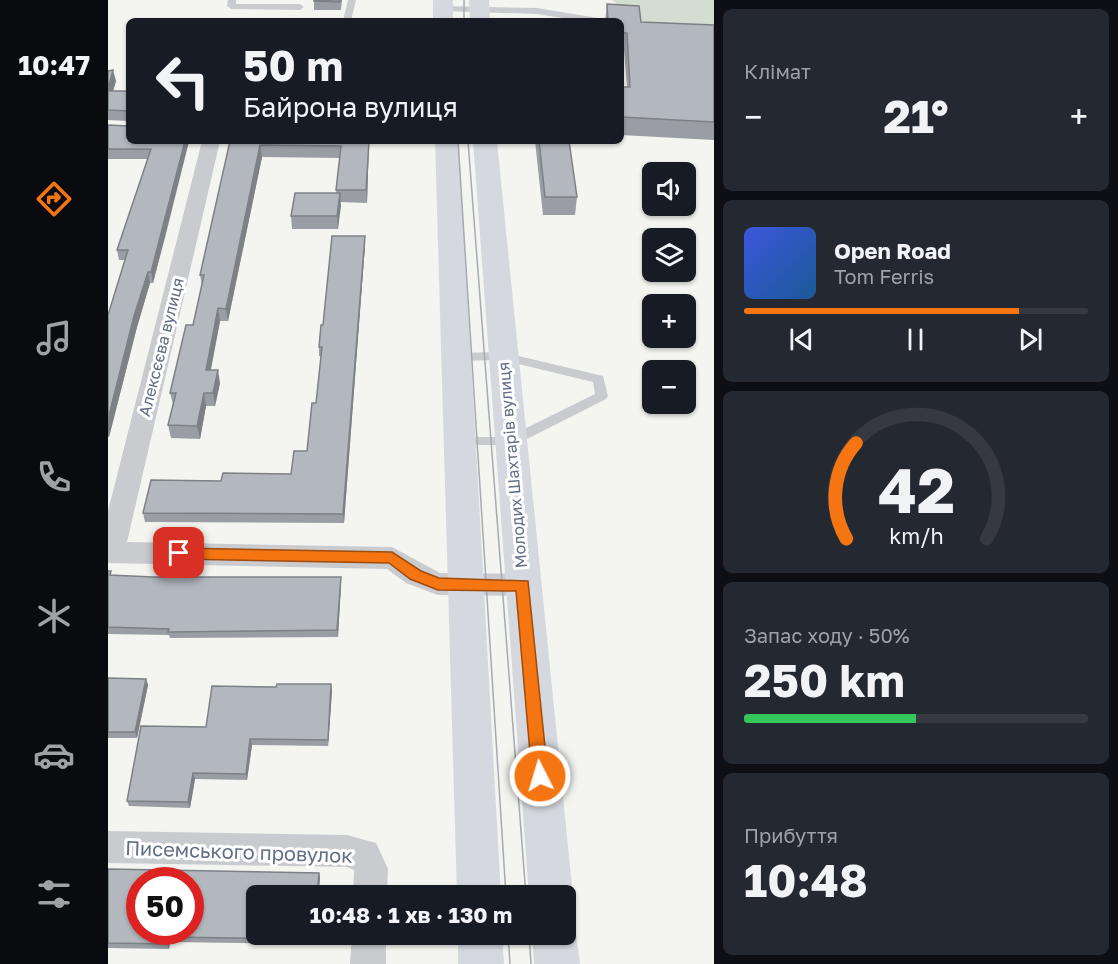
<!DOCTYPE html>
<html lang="uk">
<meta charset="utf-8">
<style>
body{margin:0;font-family:"Golos Text",sans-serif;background:#242831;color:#f1f3f6;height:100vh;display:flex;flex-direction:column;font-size:22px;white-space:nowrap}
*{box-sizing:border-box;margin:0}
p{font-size:20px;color:#9ea1a6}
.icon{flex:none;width:33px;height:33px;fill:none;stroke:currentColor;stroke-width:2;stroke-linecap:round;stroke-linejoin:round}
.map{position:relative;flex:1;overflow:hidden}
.details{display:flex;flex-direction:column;gap:9px;padding:9px;background:#0d0f14;width:404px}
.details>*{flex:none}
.top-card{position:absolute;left:18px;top:18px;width:498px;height:126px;border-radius:9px;box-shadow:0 2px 4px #0004;background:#171b24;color:#f1f3f6;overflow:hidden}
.tools{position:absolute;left:534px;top:162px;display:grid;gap:12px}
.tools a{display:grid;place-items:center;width:54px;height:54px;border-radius:9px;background:#171b24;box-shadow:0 2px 4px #0004;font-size:30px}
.speed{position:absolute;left:18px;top:867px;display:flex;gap:12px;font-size:30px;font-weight:700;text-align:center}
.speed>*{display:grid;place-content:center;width:78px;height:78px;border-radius:50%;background:#171b24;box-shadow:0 2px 4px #0004;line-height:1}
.speed .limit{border:9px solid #d22;background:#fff;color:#111}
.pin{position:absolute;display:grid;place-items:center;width:51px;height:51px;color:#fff;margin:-26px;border-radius:12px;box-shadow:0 3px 9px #0006}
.me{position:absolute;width:66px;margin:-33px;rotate:355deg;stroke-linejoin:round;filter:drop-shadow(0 0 4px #0008)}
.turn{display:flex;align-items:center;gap:21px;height:126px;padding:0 18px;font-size:27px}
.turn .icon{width:78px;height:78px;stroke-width:2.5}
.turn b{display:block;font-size:42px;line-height:51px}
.big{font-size:45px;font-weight:700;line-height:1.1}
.details .tile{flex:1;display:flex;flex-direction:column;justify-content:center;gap:9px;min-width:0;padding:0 21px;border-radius:9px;background:#242831}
.details .dial{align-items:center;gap:0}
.dial svg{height:156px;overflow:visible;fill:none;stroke:#363941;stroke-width:7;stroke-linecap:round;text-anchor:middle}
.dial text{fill:#f1f3f6;stroke:none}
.song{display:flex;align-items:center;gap:18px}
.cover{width:72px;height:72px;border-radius:9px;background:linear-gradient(135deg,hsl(230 70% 55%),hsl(210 70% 35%))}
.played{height:6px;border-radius:3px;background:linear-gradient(90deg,#f47512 80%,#363941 80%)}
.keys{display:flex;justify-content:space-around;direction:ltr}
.heat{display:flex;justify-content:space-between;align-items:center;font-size:33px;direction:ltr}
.charge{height:9px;border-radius:4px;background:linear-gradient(90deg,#34c759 50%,#363941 0)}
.trip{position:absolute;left:138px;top:885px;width:330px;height:60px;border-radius:9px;background:#171b24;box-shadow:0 2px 4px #0004;font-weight:700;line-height:60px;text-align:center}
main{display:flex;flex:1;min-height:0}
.menu{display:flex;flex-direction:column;width:108px;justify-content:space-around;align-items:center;background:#090b0e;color:#9ea1a6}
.menu .icon{width:42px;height:42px}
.menu .active{color:#f47512}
.menu b{font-size:27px;color:#f1f3f6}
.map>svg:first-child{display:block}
.green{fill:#d3ddd1}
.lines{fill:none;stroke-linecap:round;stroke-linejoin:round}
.service{fill:#c9cbcf;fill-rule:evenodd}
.minor{fill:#c9cbcf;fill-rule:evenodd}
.secondary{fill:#d5d9df;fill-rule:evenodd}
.tram{stroke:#a6aab1;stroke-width:1.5}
.wall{fill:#9a9ea4}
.shaded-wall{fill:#7d8186}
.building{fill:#b3b8bf;stroke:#7d8186;stroke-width:1.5;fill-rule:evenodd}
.route{fill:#f47512;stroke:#9f4c0c;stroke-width:1.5}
.labels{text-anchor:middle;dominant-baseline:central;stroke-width:6;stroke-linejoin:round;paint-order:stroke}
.street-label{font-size:16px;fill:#616e85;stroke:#fff}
.near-street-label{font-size:20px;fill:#616e85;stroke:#fff}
</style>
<main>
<nav class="menu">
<b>10:47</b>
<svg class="icon active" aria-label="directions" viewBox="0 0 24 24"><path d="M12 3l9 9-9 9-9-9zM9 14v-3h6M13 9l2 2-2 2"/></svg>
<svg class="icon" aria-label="music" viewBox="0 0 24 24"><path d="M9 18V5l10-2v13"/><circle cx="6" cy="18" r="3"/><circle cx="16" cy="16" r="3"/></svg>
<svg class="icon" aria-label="phone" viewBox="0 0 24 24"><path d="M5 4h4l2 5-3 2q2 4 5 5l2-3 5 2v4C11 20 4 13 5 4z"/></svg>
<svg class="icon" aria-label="climate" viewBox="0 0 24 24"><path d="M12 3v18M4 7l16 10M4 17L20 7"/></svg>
<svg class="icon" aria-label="car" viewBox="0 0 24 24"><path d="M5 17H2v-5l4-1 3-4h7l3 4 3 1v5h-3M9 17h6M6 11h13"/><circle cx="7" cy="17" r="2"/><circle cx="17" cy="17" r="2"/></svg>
<svg class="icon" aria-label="filters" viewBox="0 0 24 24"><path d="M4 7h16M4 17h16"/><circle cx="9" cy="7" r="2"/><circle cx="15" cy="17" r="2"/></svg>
</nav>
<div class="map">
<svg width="607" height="964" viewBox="0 0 607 964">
<rect width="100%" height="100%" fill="#f4f5f1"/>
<polygon class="green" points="504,0 606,0 606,51 557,41"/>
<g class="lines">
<g class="service">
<polygon points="120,0 128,0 128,4 192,4 196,7 192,10 123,9 119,6"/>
<polygon points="240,0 248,0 243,21 235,21"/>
<polygon points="332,6 429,8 490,18 494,21 474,21 429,14 335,11 332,10"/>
<polygon points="394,352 495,376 500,396 498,399 407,445 346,445 344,442 351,437 400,437 487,394 485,382 394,360 348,361 342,357 348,353"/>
</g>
<g class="minor">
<polygon points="94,141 112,141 19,542 284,547 332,573 415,574 425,577 429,585 425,593 415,596 330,595 298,583 279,569 0,563 0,511"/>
<polygon points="0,831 239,835 268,843 280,869 279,896 245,896 246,870 239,867 0,863"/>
<polygon points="244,934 278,934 278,964 242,964"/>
</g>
<g class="secondary">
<rect x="325" y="0" width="20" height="21"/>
<polygon points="361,0 381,0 382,21 362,21"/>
<polygon points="327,141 351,141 393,896 349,896"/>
<polygon points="365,141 389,141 465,896 458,912 458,896 421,896"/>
<polygon points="458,916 462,918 468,934 472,964 426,964 424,934 458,934"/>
<polygon points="350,934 394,934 396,964 350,964"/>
</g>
<g class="tram">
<polyline points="356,0 356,21"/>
<polyline points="350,141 398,896"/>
<polyline points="360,141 418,896"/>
<polyline points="400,934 402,964"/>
<polyline points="421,934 423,964"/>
</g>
</g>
<g class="wall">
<polygon points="206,0 234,0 233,10 206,10"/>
<polygon points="499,4 533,22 606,25 606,140 513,135 513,87 519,87 516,50 513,50 513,21 497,21"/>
<polygon points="0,71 8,81 5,91 21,91 21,141 81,141 57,238 45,283 42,283 29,327 1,437 0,437 0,315 17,260 11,260 9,250 40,159 0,159 0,125 20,126 20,121 0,120"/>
<polygon points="122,141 261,141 259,203 232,202 230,229 184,229 183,216 228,193 232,158 154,157 120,321 112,321 103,370 112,383 107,406 98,406 92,439 63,438 60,425 65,404 62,393 85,325 94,285 92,275"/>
<polygon points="427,141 461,141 469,197 467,215 435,215"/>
<polygon points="257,245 236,523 37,522 35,513 113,481 183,474 199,451 208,403 213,356 211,356 211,347 215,325"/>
<polygon points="0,571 4,576 45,577 233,577 233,584 230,637 62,638 61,635 0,634"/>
<polygon points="0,678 38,679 40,685 29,738 0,738"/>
<polygon points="223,684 224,691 220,746 144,745 139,780 87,779 82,808 21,806 19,801 98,727 168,687"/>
<polygon points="0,869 211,873 212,878 207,944 62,942 61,949 0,948"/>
</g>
<g class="shaded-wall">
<polygon points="5,70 8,81 2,101 0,89"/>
<polygon points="77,141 81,141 45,283 43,272"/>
<polygon points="261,141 259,203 258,190"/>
<polygon points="152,145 154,157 120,321 118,309"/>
<polygon points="232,193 233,206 230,229 229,216"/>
<polygon points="257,236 257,245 236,523 235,514"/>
<polygon points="40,272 42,283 29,327 1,437 0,433 0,419 26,316"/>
<polygon points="110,308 112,321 100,383 98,370"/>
<polygon points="110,370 112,383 107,406 105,393"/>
<polygon points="96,393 98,406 92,439 89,426"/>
<polygon points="233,577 233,584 230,637 229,630"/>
<polygon points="38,679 40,685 29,738 27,732"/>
<polygon points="223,684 224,691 220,746 220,740"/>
<polygon points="142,739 144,745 139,780 138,774"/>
<polygon points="85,773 87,779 82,808 80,802"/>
<polygon points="211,873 212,878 210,896 209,896"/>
<polygon points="60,937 62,942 61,949 59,944"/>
</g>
<g class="building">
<polygon points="206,0 233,0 232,2 206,1"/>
<polygon points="499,4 531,6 533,22 606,25 606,122 513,117 513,87 522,87 519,33 513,33 513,21 500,21"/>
<polygon points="5,70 0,89 0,71"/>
<polygon points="0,91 21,91 21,141 77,141 43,272 40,272 26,316 0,419 0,315 20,250 9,250 43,149 0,149 0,125 20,126 21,111 0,110"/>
<polygon points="122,141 261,141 258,190 228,190 233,146 152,145 118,309 110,308 98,370 110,370 105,393 96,393 89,426 60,425 68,393 62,393 78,325 85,325 96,275 92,275"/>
<polygon points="431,141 461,141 469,197 437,197"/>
<polygon points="187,193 232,193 229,216 183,216"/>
<polygon points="224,236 257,236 235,514 35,513 43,480 113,481 115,473 183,474 186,451 199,451 204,403 208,403 214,347 211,347 213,325 215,325"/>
<polygon points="0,571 3,571 2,575 45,577 233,577 229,630 60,632 61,629 0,627"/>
<polygon points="0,678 38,679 27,732 0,732"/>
<polygon points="169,684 223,684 220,740 142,739 138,774 85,773 80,802 19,801 33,726 98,727 104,686 168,687"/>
<path d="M0,869L211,873L209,896H148V934H206V939L60,937L59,944L0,943ZM32,880H82V932H32Z"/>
</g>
<polygon class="route" points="71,548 284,552 313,571 331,578 420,581 440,776 438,782 432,784 426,782 424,776 408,591 330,590 302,579 281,563 71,559 66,557 64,553 66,549"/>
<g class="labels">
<g class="street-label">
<text transform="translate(53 347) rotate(-76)">Алексєєва вулиця</text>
<text transform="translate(404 465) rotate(-95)">Молодих Шахтарів вулиця</text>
</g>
<g class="near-street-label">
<text transform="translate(131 851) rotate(2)">Писемського провулок</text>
</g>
</g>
</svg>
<div class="tools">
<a><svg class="icon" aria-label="sound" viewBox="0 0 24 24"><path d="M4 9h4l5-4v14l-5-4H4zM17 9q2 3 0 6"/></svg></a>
<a><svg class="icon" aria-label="layers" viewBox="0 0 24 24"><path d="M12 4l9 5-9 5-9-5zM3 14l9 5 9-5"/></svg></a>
<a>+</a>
<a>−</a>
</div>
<div class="speed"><div class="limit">50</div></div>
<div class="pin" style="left:71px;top:553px;background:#d93025"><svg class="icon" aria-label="arrive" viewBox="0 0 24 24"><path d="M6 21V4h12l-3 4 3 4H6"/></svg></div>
<svg class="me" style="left:432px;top:776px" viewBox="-20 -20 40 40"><circle r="17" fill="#f47512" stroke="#fff" stroke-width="3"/><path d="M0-11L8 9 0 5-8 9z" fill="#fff"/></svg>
<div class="trip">10:48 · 1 хв · 130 m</div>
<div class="top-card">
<div class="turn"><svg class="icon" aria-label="left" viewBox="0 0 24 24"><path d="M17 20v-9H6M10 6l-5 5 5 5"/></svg><div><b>50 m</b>Байрона вулиця</div></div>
</div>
</div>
<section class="details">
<div class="tile"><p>Клімат</p>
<div class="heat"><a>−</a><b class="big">21°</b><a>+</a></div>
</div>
<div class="tile">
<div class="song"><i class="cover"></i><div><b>Open Road</b><p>Tom Ferris</p></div></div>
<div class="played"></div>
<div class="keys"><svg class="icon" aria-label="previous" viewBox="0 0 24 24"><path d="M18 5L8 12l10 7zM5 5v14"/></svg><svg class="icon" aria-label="pause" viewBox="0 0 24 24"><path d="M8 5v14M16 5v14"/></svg><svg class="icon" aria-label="next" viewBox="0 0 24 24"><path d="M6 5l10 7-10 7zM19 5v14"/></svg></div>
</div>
<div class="tile dial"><svg viewBox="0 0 100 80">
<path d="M14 69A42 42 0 1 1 86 69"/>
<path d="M14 69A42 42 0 0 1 19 20" stroke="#f47512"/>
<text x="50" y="56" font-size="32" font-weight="700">42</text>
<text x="50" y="72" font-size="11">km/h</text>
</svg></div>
<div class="tile"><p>Запас ходу · 50%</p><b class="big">250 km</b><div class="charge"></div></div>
<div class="tile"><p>Прибуття</p><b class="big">10:48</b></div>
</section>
</main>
